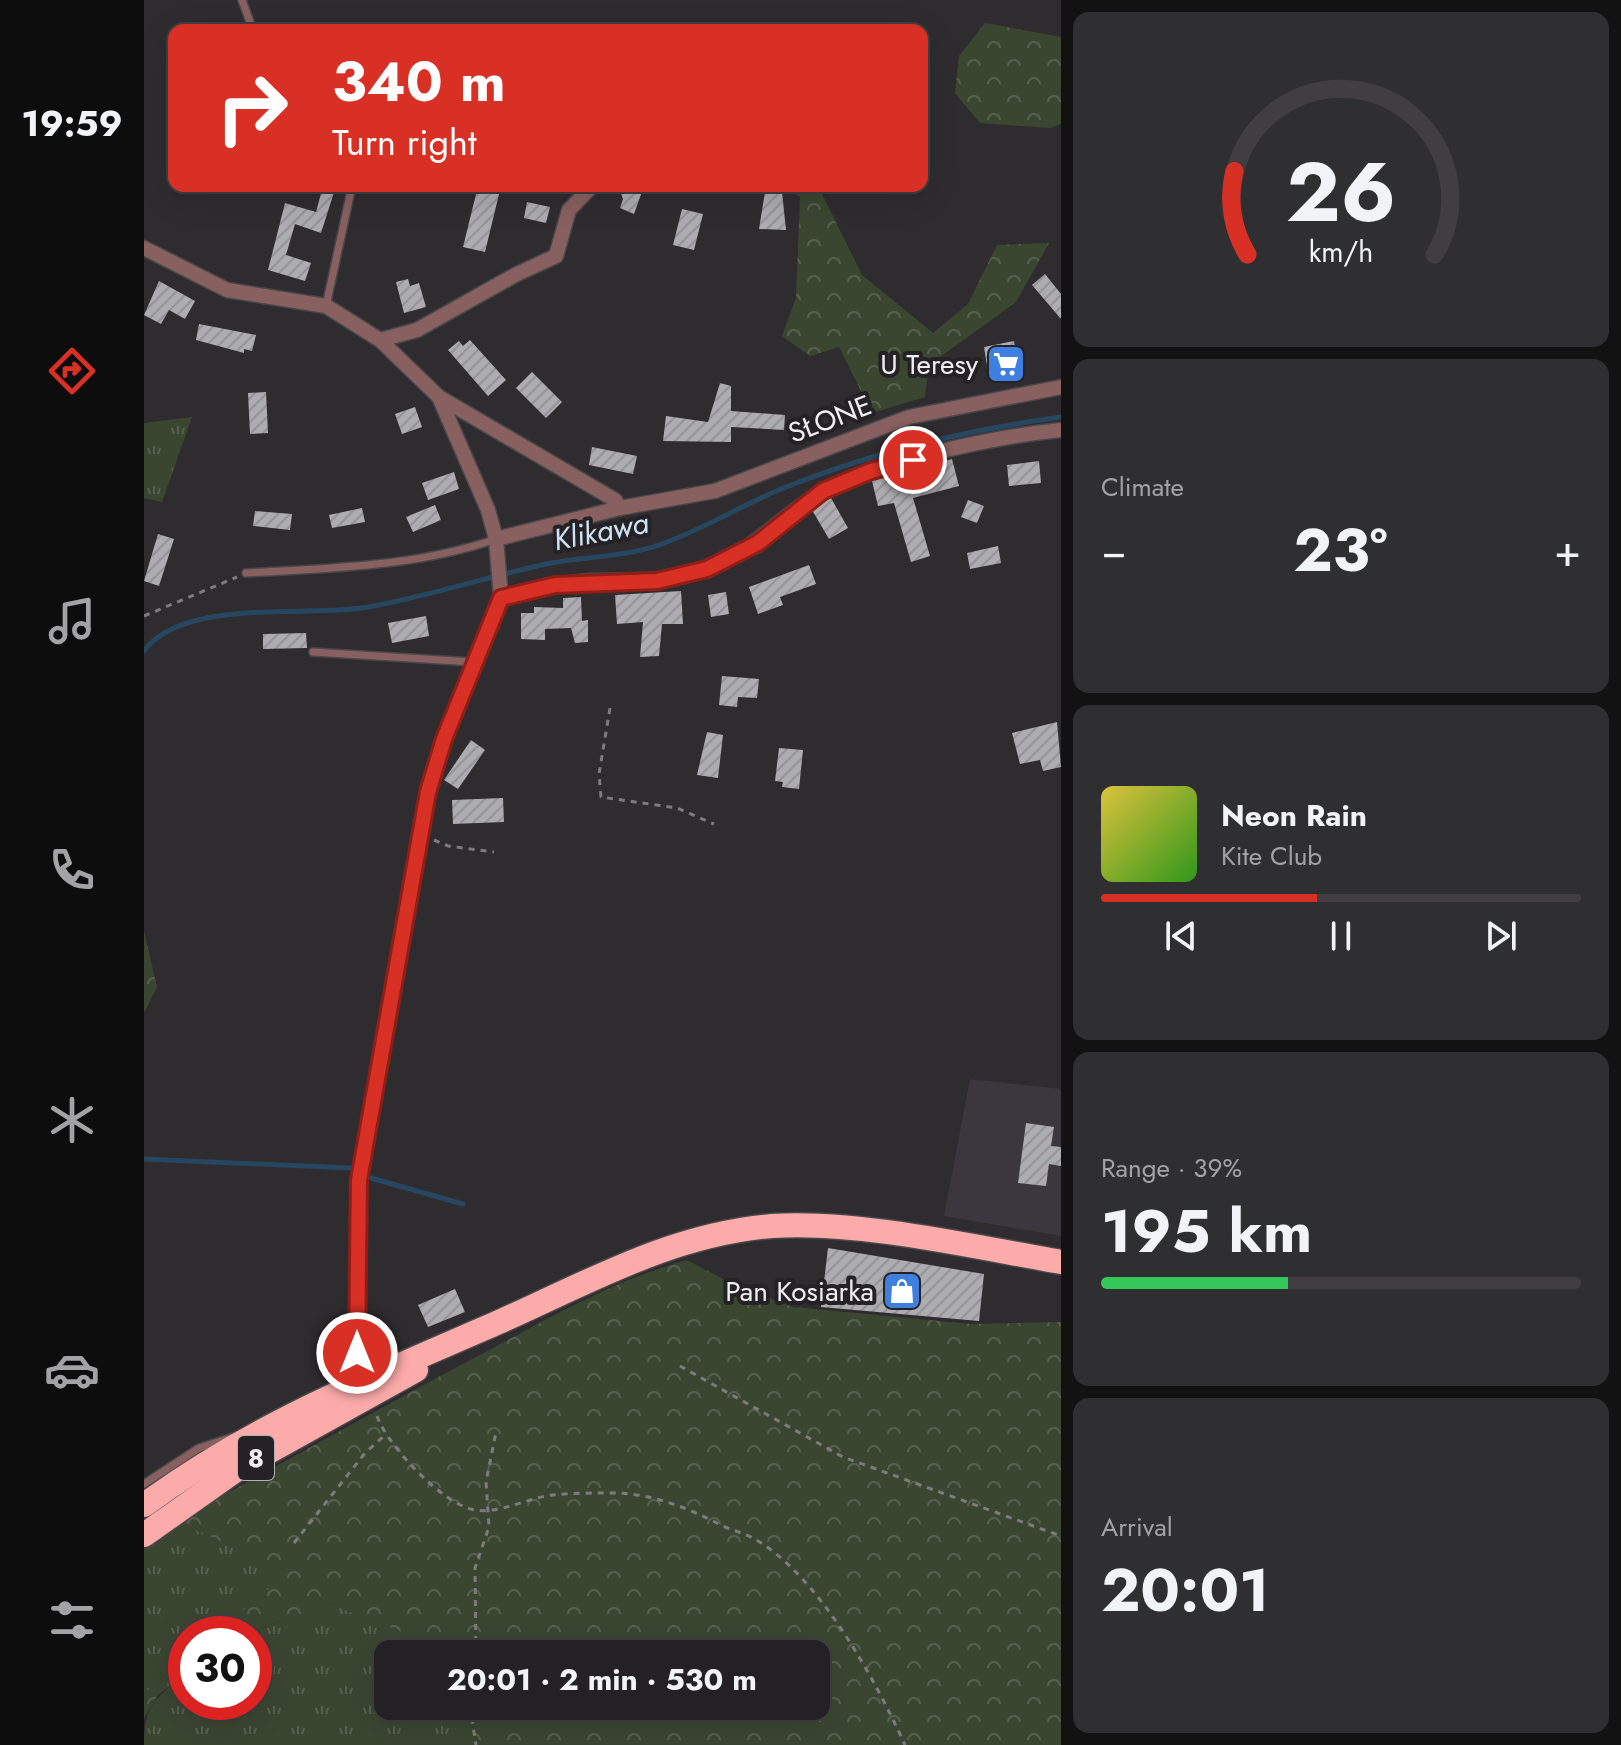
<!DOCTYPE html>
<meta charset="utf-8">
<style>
body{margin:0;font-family:Jost,sans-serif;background:#2f2e30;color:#f1f3f6;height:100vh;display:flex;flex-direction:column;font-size:30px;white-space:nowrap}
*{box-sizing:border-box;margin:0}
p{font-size:26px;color:#a3a3a6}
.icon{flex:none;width:44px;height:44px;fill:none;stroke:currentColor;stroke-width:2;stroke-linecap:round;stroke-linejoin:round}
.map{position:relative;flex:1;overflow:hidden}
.panel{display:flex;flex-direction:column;gap:12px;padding:12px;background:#131213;width:560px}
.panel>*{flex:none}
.banner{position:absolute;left:24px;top:24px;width:760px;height:168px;border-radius:16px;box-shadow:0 8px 32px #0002,0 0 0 2px #403e41;background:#d93025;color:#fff;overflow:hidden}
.speed{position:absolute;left:24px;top:1616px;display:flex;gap:16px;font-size:40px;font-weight:700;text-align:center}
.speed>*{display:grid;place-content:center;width:104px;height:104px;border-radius:50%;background:#232123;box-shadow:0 8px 32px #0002,0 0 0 2px #403e41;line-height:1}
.speed .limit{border:12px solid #d22;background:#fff;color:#111}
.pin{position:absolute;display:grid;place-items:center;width:68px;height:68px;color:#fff;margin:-34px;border:4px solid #fff;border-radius:50%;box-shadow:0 2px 8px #0007}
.me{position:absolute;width:88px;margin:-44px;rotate:0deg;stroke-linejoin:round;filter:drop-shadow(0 0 6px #0008)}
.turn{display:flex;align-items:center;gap:28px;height:168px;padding:0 32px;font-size:36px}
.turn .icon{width:104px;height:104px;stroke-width:2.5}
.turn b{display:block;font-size:56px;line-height:68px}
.big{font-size:60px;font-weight:700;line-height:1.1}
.panel .tile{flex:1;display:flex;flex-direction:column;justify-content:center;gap:12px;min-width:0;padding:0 28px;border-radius:16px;background:#2f2e30}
.panel .dial{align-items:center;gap:0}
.dial svg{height:208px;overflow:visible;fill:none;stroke:#403e41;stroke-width:7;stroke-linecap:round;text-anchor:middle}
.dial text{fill:#f1f3f6;stroke:none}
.song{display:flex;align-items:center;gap:24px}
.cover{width:96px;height:96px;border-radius:12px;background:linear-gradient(135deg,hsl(50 70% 55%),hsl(110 70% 35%))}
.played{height:8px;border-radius:4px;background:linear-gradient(90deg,#d93025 45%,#403e41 45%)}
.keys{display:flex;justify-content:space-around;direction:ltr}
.heat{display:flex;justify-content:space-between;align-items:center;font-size:44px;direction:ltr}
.charge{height:12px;border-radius:6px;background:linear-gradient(90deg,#34c759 39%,#403e41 0)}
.trip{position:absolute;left:230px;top:1640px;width:456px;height:80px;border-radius:16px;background:#232123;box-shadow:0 8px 32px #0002,0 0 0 2px #403e41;font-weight:700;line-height:80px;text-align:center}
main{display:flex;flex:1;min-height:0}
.menu{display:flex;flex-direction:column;width:144px;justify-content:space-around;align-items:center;background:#0e0d0e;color:#a3a3a6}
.menu .icon{width:56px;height:56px}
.menu .active{color:#d93025}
.menu b{font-size:36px;color:#f1f3f6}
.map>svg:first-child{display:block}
.built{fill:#3c363e}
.grass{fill:url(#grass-tufts)}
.forest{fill:url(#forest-crowns)}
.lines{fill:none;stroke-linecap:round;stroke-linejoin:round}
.stream{stroke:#274760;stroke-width:5}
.building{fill:url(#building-hatch)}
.lane-casing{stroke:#4a474a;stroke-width:10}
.street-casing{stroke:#4a474a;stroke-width:17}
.highway-casing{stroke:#4a474a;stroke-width:27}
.path{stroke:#7d7b7e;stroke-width:3;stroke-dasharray:6 6;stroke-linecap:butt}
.lane{stroke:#88605f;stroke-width:7}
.street{stroke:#88605f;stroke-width:14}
.highway{stroke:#fbaba9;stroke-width:24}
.route-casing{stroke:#8d1f18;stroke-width:20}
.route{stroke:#d93025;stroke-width:14}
.labels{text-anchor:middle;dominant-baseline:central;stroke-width:8;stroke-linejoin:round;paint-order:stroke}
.shield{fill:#252225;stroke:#b2b1b3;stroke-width:2}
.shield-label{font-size:26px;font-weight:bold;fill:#efeef0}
.poi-label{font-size:28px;fill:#efeef0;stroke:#252225;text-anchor:end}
.street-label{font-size:28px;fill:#efeef0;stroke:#252225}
.water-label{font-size:30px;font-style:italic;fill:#cde3f6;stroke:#252225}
</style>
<main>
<nav class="menu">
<b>19:59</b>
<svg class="icon active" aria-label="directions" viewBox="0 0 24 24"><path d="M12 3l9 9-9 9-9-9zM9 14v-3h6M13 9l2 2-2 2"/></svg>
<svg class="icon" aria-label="music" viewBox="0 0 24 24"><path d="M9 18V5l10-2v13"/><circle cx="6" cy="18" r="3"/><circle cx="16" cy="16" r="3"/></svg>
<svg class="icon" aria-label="phone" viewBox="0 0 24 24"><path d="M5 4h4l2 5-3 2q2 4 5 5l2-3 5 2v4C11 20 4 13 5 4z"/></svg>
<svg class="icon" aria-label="climate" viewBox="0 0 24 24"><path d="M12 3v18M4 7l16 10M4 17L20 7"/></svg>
<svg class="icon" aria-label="car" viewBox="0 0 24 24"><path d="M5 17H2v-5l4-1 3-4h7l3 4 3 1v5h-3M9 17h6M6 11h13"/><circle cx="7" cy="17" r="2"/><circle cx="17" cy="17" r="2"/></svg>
<svg class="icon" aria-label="filters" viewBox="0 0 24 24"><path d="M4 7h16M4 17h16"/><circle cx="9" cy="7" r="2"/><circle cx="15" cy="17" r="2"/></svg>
</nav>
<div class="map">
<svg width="917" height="1745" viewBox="0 0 917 1745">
<defs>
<pattern id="grass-tufts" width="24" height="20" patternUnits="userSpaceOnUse" patternTransform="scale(2)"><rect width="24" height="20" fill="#3b4631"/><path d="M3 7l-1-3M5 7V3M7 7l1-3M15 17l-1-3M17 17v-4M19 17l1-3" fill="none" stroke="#58614f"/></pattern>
<pattern id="forest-crowns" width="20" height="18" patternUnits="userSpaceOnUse" patternTransform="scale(2)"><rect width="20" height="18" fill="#3b4631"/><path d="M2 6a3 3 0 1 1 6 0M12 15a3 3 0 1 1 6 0" fill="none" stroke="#58614f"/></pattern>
<pattern id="building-hatch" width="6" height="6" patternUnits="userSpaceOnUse" patternTransform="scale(2)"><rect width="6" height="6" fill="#adacb1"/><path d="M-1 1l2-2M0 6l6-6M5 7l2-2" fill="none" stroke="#949397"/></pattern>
</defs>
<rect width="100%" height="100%" fill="#2f2c2f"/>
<polygon class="built" points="826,1079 917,1089 917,1236 800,1216"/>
<g class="grass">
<polygon points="48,417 18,502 0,498 0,423"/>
<polygon points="32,1521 146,1572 70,1634 42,1634 42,1657 0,1694 0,1548"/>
<path d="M186,1604L315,1653L244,1654V1706H324L333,1745H0C0,1706 11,1697 42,1675V1702H110V1634H99Z"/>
</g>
<g class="forest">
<polygon points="841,23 917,37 917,124 906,128 836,123 811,93 815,56"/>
<polygon points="640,186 674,186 718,275 789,333 824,304 853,245 905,243 872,302 785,365 781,397 728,413 695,347 666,356 638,336 652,298 656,197"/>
<polygon points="0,931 13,987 0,1013"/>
<path d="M543,1260L590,1285L649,1307L827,1324L917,1322V1745H333L324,1706H672V1654H315L186,1604L99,1634H70L145,1572L32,1521C138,1464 242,1404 349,1348C412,1314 474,1279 543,1260Z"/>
<polygon points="42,1657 42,1675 14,1695 0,1719 0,1694"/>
</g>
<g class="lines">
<g class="stream">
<path d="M0,651C40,597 164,618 225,607C285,596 343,577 402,564C438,557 480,557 515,545C559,530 599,504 642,487C730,452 823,430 917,417"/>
<polyline points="0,1159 206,1168"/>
<polyline points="227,1178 319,1204"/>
</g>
</g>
<g class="building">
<polygon points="179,186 192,186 177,233 151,224 142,255 167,263 161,281 124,270 141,203 172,212"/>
<polygon points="334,186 357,186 341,252 319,247"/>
<polygon points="474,186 500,186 490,214 476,208 479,199"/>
<polygon points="621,192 638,192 642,230 615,229"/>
<polygon points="383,202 406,207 402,223 380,218"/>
<polygon points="538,209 559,214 550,250 529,245"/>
<polygon points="901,274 917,294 917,319 888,285"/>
<polygon points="264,279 266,286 275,283 282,307 260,313 252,282"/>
<polygon points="15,281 51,301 41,319 25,310 17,324 0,315"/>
<polygon points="55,324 112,335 108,351 100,349 100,353 52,340"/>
<polygon points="326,340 362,380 344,396 304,350 315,341 319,346"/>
<polygon points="870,341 874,366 844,372 840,347"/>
<polygon points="388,372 418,402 402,418 372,388"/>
<polygon points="576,383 587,386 587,411 641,415 640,430 587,427 587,442 519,441 522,416 564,422"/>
<polygon points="122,392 124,433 106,434 104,393"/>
<polygon points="271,407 278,427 258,434 251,414"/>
<polygon points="448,447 493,456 489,474 445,465"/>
<polygon points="808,459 815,486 769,498 786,556 767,562 750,503 734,506 728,481"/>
<polygon points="895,461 897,483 865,486 863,465"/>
<polygon points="310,472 315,489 284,500 278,483"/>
<polygon points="687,498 704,528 685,539 668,510"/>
<polygon points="824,500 840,506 833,523 817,517"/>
<polygon points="291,505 297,520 269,532 262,517"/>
<polygon points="218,508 221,522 188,528 185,515"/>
<polygon points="111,511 148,514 146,530 109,526"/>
<polygon points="14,534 30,539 15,586 0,581"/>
<polygon points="854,546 857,563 826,569 823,553"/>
<polygon points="665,565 672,584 636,597 639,605 614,614 605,587"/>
<polygon points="537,591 539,624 518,624 515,656 496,657 499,622 473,624 471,595"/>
<polygon points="582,592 585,614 567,617 564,595"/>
<polygon points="437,597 438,621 444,620 444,642 431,643 427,628 401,629 401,640 377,639 377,613 390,613 390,607 419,608 419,598"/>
<polygon points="282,616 285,636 248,643 244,623"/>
<polygon points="162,633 163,648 119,649 119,634"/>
<polygon points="578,676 615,679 613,698 594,697 593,707 575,705"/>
<polygon points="913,722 917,767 899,771 896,760 876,764 868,733"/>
<polygon points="563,732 579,735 574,778 553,775"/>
<polygon points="327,740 341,750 314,789 300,780"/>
<polygon points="635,748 659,750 655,789 638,787 639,782 631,781"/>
<polygon points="359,798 360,822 309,824 308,800"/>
<polygon points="882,1123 910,1127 907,1146 917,1147 917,1166 905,1164 902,1186 874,1183"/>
<polygon points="684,1248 840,1274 835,1321 677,1307"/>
<polygon points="311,1289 321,1312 284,1327 274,1305"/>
</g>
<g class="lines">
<defs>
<g id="lane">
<polyline points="98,0 109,30"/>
<polyline points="182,306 208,186"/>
<path d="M102,573C187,568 271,567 352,539"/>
<polyline points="169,652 329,662"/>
<polyline points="0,1484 55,1448 89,1437"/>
</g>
<g id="street">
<polyline points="0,248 83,290 182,306 236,340 295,397 471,500 476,508"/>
<polyline points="236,340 273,330 371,275 412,256 425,210 448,186"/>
<polyline points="295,397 344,510 352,539 357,598"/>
<polyline points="352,539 476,508 571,491 765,417 917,387"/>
<path d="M357,598C386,591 415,583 446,581C485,579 522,584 560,570C608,552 635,518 676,493C726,462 857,436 917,430"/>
<polyline points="219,1379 213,1353 215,1180 284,792 300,739 357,598"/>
</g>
<g id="highway">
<path d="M0,1505C112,1423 229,1377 355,1322C445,1282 528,1234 628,1226C713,1220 831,1247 917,1262"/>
<polyline points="0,1535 92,1470 272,1370"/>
</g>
</defs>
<use href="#lane" class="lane-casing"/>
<use href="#street" class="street-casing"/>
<use href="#highway" class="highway-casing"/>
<g class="path">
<polyline points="0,616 93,577"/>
<polyline points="466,708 455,774 457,797 533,808 570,824"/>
<polyline points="290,840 304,846 350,852"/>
<polyline points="536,1366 699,1457 917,1536"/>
<path d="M233,1416C243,1445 299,1505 331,1510C356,1514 383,1498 408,1495C428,1493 449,1493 469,1493C505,1493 542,1507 573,1523C584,1529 596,1532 607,1537C673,1572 731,1679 761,1745"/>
<polyline points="150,1543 221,1453 240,1436"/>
<polyline points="332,1654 331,1568 345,1527 342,1482 352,1432"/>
<polyline points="326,1706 332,1745"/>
</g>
<use href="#lane" class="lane"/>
<use href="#street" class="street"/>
<use href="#highway" class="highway"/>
</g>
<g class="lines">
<defs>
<polyline id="route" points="213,1353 215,1180 284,792 300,739 357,598 411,585 513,581 563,569 614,543 679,491 727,471 769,460"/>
</defs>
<use href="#route" class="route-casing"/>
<use href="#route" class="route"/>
</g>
<defs>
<symbol id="supermarket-square" viewBox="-11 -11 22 22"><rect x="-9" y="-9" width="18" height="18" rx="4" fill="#3f7fe0" stroke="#252225"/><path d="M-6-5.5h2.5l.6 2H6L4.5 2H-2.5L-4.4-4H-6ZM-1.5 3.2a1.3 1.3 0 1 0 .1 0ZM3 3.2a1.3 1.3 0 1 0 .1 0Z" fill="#fff"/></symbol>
<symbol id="shop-square" viewBox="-11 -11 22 22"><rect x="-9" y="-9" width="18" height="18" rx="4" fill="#3f7fe0" stroke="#252225"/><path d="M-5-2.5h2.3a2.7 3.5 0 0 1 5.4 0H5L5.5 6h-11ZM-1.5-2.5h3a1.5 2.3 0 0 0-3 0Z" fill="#fff"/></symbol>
</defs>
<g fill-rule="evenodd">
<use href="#supermarket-square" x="840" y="342" width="44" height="44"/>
<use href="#shop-square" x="736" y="1269" width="44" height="44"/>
</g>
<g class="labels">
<rect class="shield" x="94" y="1436" width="36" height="44" rx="6"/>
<g class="shield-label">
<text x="112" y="1458">8</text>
</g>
<g class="poi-label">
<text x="834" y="364">U Teresy</text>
<text x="730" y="1291">Pan Kosiarka</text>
</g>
<g class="street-label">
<text transform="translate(686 419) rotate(-21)">SŁONE</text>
</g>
<g class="water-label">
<text transform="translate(457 531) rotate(-11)">Klikawa</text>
</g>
</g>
</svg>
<div class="speed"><div class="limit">30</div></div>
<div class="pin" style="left:769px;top:460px;background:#d93025"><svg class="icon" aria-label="arrive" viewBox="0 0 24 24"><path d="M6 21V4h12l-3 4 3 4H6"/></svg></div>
<svg class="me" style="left:213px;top:1353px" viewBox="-20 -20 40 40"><circle r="17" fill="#d93025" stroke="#fff" stroke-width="3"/><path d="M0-11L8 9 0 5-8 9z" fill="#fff"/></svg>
<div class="trip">20:01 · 2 min · 530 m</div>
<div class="banner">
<div class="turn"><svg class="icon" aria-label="right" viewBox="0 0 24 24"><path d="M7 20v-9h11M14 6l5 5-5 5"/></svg><div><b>340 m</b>Turn right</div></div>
</div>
</div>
<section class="panel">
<div class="tile dial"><svg viewBox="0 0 100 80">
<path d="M14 69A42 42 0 1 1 86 69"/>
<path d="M14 69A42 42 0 0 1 9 37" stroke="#d93025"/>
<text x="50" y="56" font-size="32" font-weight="700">26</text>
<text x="50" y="72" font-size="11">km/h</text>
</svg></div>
<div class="tile"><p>Climate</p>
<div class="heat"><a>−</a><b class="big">23°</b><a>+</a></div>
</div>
<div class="tile">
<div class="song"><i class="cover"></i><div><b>Neon Rain</b><p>Kite Club</p></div></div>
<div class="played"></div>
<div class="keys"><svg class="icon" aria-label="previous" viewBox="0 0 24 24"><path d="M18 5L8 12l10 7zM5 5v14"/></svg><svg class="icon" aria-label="pause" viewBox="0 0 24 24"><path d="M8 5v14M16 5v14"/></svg><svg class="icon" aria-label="next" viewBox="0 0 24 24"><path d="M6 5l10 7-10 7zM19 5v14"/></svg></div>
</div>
<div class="tile"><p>Range · 39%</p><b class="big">195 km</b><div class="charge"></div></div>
<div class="tile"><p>Arrival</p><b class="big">20:01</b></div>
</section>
</main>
